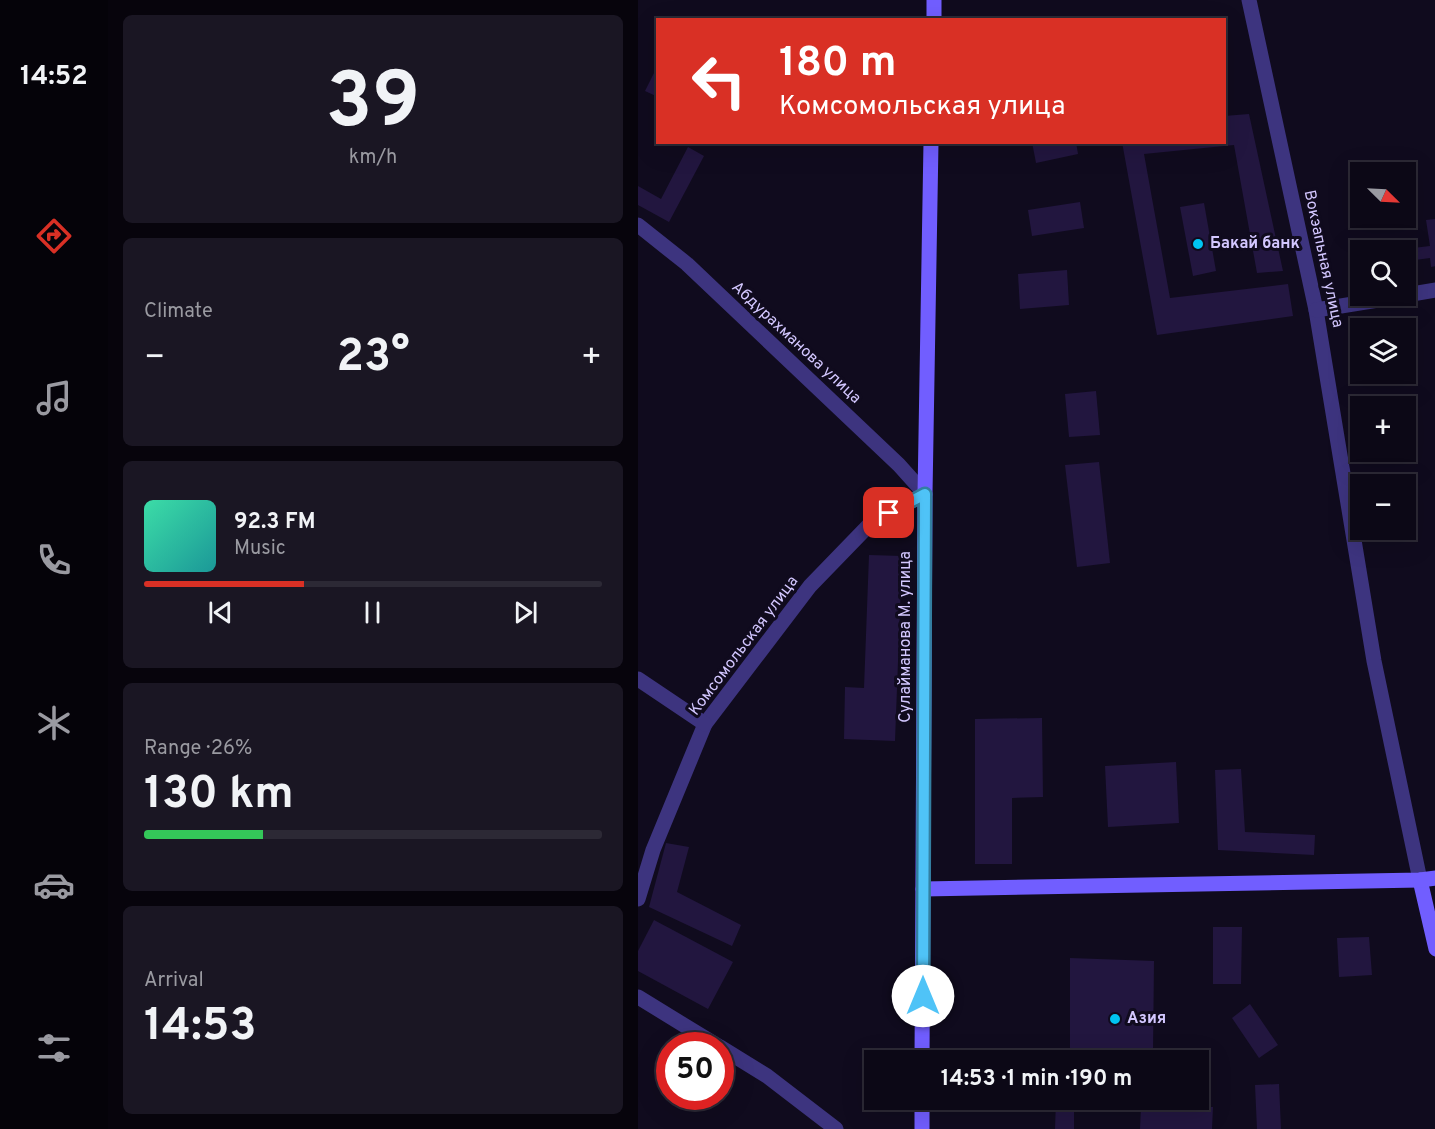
<!DOCTYPE html>
<meta charset="utf-8">
<style>
body{margin:0;font-family:Overpass,sans-serif;background:#1a1623;color:#f1f3f6;height:100vh;display:flex;flex-direction:column;font-size:22px;white-space:nowrap}
*{box-sizing:border-box;margin:0}
p{font-size:20px;color:#9a9aa1}
.icon{flex:none;width:33px;height:33px;fill:none;stroke:currentColor;stroke-width:2;stroke-linecap:round;stroke-linejoin:round}
.map{position:relative;flex:1;overflow:hidden}
.panel{display:flex;flex-direction:column;gap:15px;padding:15px;background:#07040c;width:530px}
.panel>*{flex:none}
.hud{position:absolute;left:18px;top:18px;width:570px;height:126px;border-radius:0px;box-shadow:0 6px 24px #0002,0 0 0 2px #2c2935;background:#d93025;color:#fff;overflow:hidden}
.needle{width:39px;rotate:114deg}
.fabs{position:absolute;left:712px;top:162px;display:grid;gap:12px}
.fabs a{display:grid;place-items:center;width:66px;height:66px;border-radius:0px;background:#0c0816;box-shadow:0 6px 24px #0002,0 0 0 2px #2c2935;font-size:30px}
.speed{position:absolute;left:18px;top:1032px;display:flex;gap:12px;font-size:30px;font-weight:700;text-align:center}
.speed>*{display:grid;place-content:center;width:78px;height:78px;border-radius:50%;background:#0c0816;box-shadow:0 6px 24px #0002,0 0 0 2px #2c2935;line-height:1}
.speed .limit{border:9px solid #d22;background:#fff;color:#111}
.pin{position:absolute;display:grid;place-items:center;width:51px;height:51px;color:#fff;margin:-26px;border-radius:12px;box-shadow:0 3px 9px #0006}
.me{position:absolute;width:66px;margin:-33px;rotate:0deg;stroke-linejoin:round;filter:drop-shadow(0 0 4px #0008)}
.turn{display:flex;align-items:center;gap:21px;height:126px;padding:0 24px;font-size:27px}
.turn .icon{width:78px;height:78px;stroke-width:2.5}
.turn b{display:block;font-size:42px;line-height:51px}
.big{font-size:45px;font-weight:700;line-height:1.1}
.panel .card{flex:1;display:flex;flex-direction:column;justify-content:center;gap:9px;min-width:0;padding:0 21px;border-radius:9px;background:#1a1623}
.panel .dial{align-items:center;gap:0}
.dial b{font-size:78px;line-height:1}
.song{display:flex;align-items:center;gap:18px}
.cover{width:72px;height:72px;border-radius:9px;background:linear-gradient(135deg,hsl(160 70% 55%),hsl(180 70% 35%))}
.played{height:6px;border-radius:3px;background:linear-gradient(90deg,#d93025 35%,#2c2935 35%)}
.keys{display:flex;justify-content:space-around;direction:ltr}
.heat{display:flex;justify-content:space-between;align-items:center;font-size:33px;direction:ltr}
.charge{height:9px;border-radius:4px;background:linear-gradient(90deg,#34c759 26%,#2c2935 0)}
.trip{position:absolute;left:226px;top:1050px;width:345px;height:60px;border-radius:0px;background:#0c0816;box-shadow:0 6px 24px #0002,0 0 0 2px #2c2935;font-weight:700;line-height:60px;text-align:center}
main{display:flex;flex:1;min-height:0}
.tab-bar{display:flex;flex-direction:column;width:108px;justify-content:space-around;align-items:center;background:#050309;color:#9a9aa1}
.tab-bar .icon{width:42px;height:42px}
.tab-bar .selected{color:#d93025}
.tab-bar b{font-size:27px;color:#f1f3f6}
.map>svg:first-child{display:block}
.building{fill:#22163f}
.lines{fill:none;stroke-linecap:round;stroke-linejoin:round}
.minor{stroke:#3d347f;stroke-width:15}
.tertiary{stroke:#3d347f;stroke-width:15}
.secondary{stroke:#715eff;stroke-width:15}
.route-casing{stroke:#337fa1;stroke-width:15}
.route{stroke:#4fc3f7;stroke-width:10}
.poi-dot{fill:#00c4f2;stroke:#100b1e;stroke-width:2}
.labels{text-anchor:middle;dominant-baseline:central;stroke-width:6;stroke-linejoin:round;paint-order:stroke}
.poi-label{font-size:16px;font-weight:bold;fill:#d3c7ff;stroke:#100b1e;text-anchor:start}
.street-label{font-size:16px;fill:#d3c7ff;stroke:#100b1e}
</style>
<main>
<nav class="tab-bar">
<b>14:52</b>
<svg class="icon selected" aria-label="directions" viewBox="0 0 24 24"><path d="M12 3l9 9-9 9-9-9zM9 14v-3h6M13 9l2 2-2 2"/></svg>
<svg class="icon" aria-label="music" viewBox="0 0 24 24"><path d="M9 18V5l10-2v13"/><circle cx="6" cy="18" r="3"/><circle cx="16" cy="16" r="3"/></svg>
<svg class="icon" aria-label="phone" viewBox="0 0 24 24"><path d="M5 4h4l2 5-3 2q2 4 5 5l2-3 5 2v4C11 20 4 13 5 4z"/></svg>
<svg class="icon" aria-label="climate" viewBox="0 0 24 24"><path d="M12 3v18M4 7l16 10M4 17L20 7"/></svg>
<svg class="icon" aria-label="car" viewBox="0 0 24 24"><path d="M5 17H2v-5l4-1 3-4h7l3 4 3 1v5h-3M9 17h6M6 11h13"/><circle cx="7" cy="17" r="2"/><circle cx="17" cy="17" r="2"/></svg>
<svg class="icon" aria-label="filters" viewBox="0 0 24 24"><path d="M4 7h16M4 17h16"/><circle cx="9" cy="7" r="2"/><circle cx="15" cy="17" r="2"/></svg>
</nav>
<section class="panel">
<div class="card dial"><b>39</b><p>km/h</p></div>
<div class="card"><p>Climate</p>
<div class="heat"><a>−</a><b class="big">23°</b><a>+</a></div>
</div>
<div class="card">
<div class="song"><i class="cover"></i><div><b>92.3 FM</b><p>Music</p></div></div>
<div class="played"></div>
<div class="keys"><svg class="icon" aria-label="previous" viewBox="0 0 24 24"><path d="M18 5L8 12l10 7zM5 5v14"/></svg><svg class="icon" aria-label="pause" viewBox="0 0 24 24"><path d="M8 5v14M16 5v14"/></svg><svg class="icon" aria-label="next" viewBox="0 0 24 24"><path d="M6 5l10 7-10 7zM19 5v14"/></svg></div>
</div>
<div class="card"><p>Range · 26%</p><b class="big">130 km</b><div class="charge"></div></div>
<div class="card"><p>Arrival</p><b class="big">14:53</b></div>
</section>
<div class="map">
<svg width="798" height="1129" viewBox="0 0 798 1129">
<rect width="100%" height="100%" fill="#100b1e"/>
<g class="building">
<polygon points="20,65 20,97 7,91"/>
<polygon points="611,114 645,271 619,273 596,145 506,154 532,298 650,284 655,316 519,335 484,142 586,142 586,116"/>
<polygon points="394,142 438,142 440,154 398,163"/>
<polygon points="50,147 66,156 31,222 0,205 0,186 23,199"/>
<polygon points="442,202 446,228 394,236 390,210"/>
<polygon points="566,203 578,271 555,276 542,207"/>
<polygon points="798,219 798,266 793,267 792,258 777,260 775,248 792,246 788,220"/>
<polygon points="429,270 431,305 382,309 380,274"/>
<polygon points="458,391 462,435 431,437 427,394"/>
<polygon points="461,462 472,563 439,567 427,465"/>
<polygon points="231,555 264,556 257,741 206,739 207,687 226,688"/>
<polygon points="404,718 405,797 374,798 374,864 337,864 337,719"/>
<polygon points="538,762 541,823 470,827 467,766"/>
<polygon points="603,769 607,832 677,835 676,855 580,850 577,770"/>
<polygon points="28,843 51,847 39,892 103,925 94,946 11,907"/>
<polygon points="16,920 95,962 70,1009 0,971 0,951"/>
<polygon points="575,927 604,927 603,984 575,984"/>
<polygon points="731,937 734,975 701,977 699,938"/>
<polygon points="432,958 516,961 515,1051 432,1051"/>
<polygon points="612,1004 640,1045 621,1058 594,1018"/>
<polygon points="641,1084 643,1129 619,1129 617,1085"/>
<polygon points="418,1100 436,1100 436,1129 417,1129"/>
<polygon points="503,1106 575,1107 574,1129 502,1129"/>
</g>
<g class="lines">
<g class="minor">
<polyline points="611,0 678,310 736,661 782,880"/>
<polyline points="0,225 49,264 261,465 287,494 234,522 172,586 67,724 15,850 0,899"/>
<polyline points="768,295 798,290"/>
<polyline points="678,310 765,296"/>
<polyline points="0,679 67,724"/>
</g>
<g class="tertiary">
<polyline points="0,997 80,1046"/>
<polyline points="82,1047 129,1076 198,1129"/>
</g>
<g class="secondary">
<polyline points="296,20 296,0"/>
<polyline points="782,880 798,949"/>
<polyline points="285,889 782,880 798,878"/>
<polyline points="284,1060 287,494 293,142"/>
<polyline points="284,1129 284,1100"/>
</g>
</g>
<g class="lines">
<defs>
<polyline id="route" points="251,513 287,494 285,996"/>
</defs>
<use href="#route" class="route-casing"/>
<use href="#route" class="route"/>
</g>
<g class="poi-dot">
<circle cx="560" cy="244" r="6"/>
<circle cx="477" cy="1019" r="6"/>
</g>
<g class="labels">
<g class="poi-label">
<text x="572" y="244">Бакай банк</text>
<text x="489" y="1019">Азия</text>
</g>
<g class="street-label">
<text transform="translate(685 259) rotate(78)">Вокэапьная улица</text>
<text transform="translate(158 343) rotate(43)">Абдурахманова улица</text>
<text transform="translate(268 637) rotate(-90)">Сулайманова М. улица</text>
<text transform="translate(106 646) rotate(-53)">Комсомольская улица</text>
</g>
</g>
</svg>
<div class="fabs">
<a><svg class="needle" viewBox="-14 -14 28 28"><path d="M0-13l5 13h-10z" fill="#e53935"/><path d="M0 13l5-13h-10z" fill="#9a9aa1"/></svg></a>
<a><svg class="icon" aria-label="search" viewBox="0 0 24 24"><circle cx="10" cy="10" r="6"/><path d="M15 15l6 6"/></svg></a>
<a><svg class="icon" aria-label="layers" viewBox="0 0 24 24"><path d="M12 4l9 5-9 5-9-5zM3 14l9 5 9-5"/></svg></a>
<a>+</a>
<a>−</a>
</div>
<div class="speed"><div class="limit">50</div></div>
<div class="pin" style="left:251px;top:513px;background:#d93025"><svg class="icon" aria-label="arrive" viewBox="0 0 24 24"><path d="M6 21V4h12l-3 4 3 4H6"/></svg></div>
<svg class="me" style="left:285px;top:996px" viewBox="-20 -20 40 40"><circle r="19" fill="#fff"/><path d="M0-13L10 11 0 6-10 11z" fill="#4fc3f7"/></svg>
<div class="trip">14:53 · 1 min · 190 m</div>
<div class="hud">
<div class="turn"><svg class="icon" aria-label="left" viewBox="0 0 24 24"><path d="M17 20v-9H6M10 6l-5 5 5 5"/></svg><div><b>180 m</b>Комсомольская улица</div></div>
</div>
</div>
</main>
